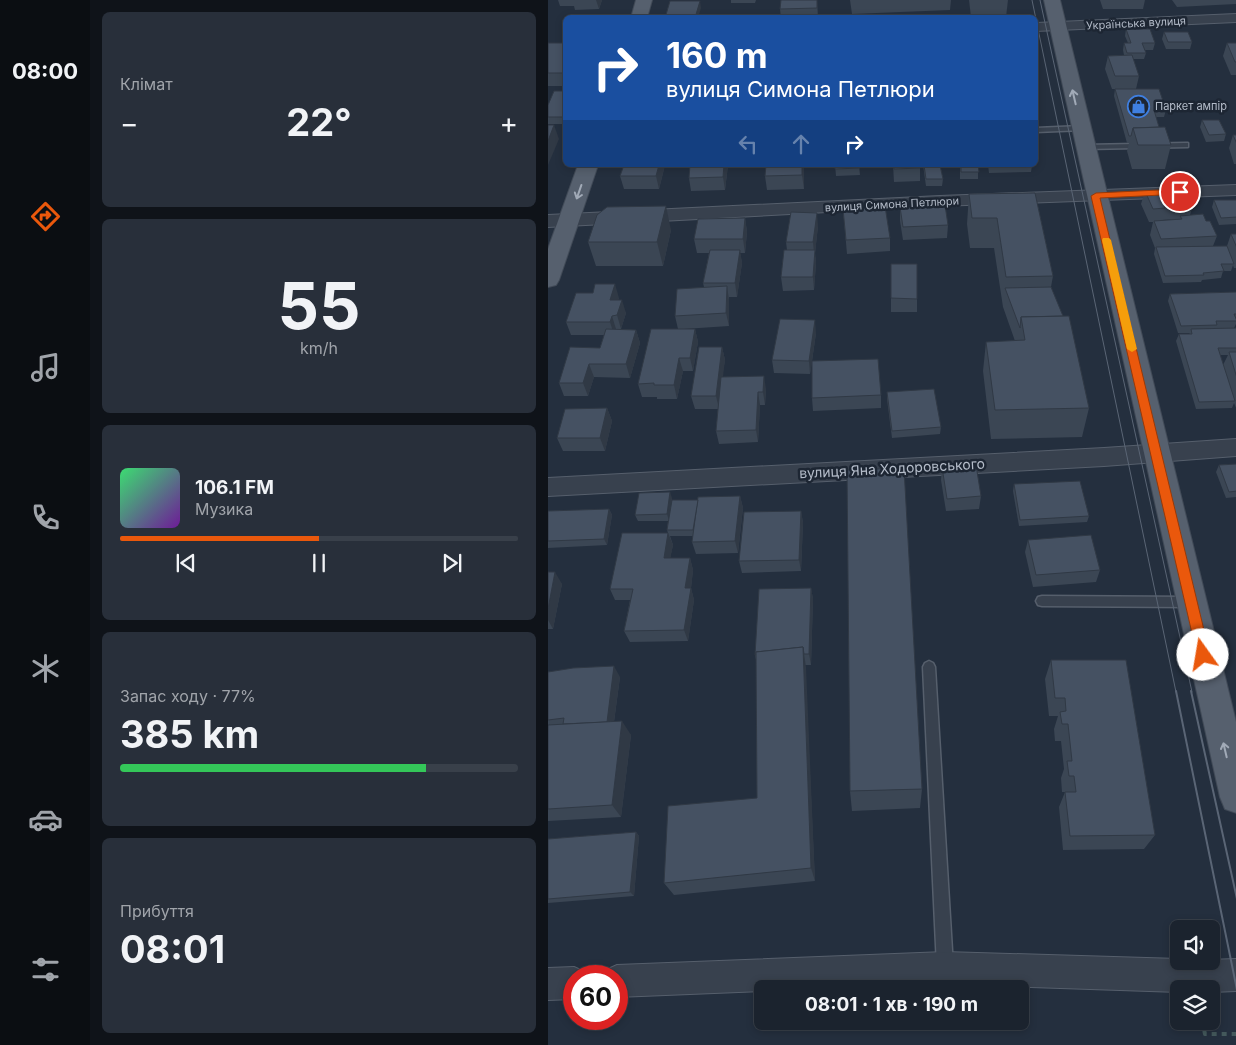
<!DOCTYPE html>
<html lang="uk">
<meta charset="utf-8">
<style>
body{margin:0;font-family:Inter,sans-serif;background:#282f3a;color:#f1f3f6;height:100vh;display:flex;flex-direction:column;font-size:19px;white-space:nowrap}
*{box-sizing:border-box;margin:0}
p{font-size:16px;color:#a0a4aa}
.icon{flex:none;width:28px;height:28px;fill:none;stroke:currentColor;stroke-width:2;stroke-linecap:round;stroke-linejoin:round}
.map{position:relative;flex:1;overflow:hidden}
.panel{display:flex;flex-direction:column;gap:12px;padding:12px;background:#0f1319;width:458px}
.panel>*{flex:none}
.top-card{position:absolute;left:15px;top:15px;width:475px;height:152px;border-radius:8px;box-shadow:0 2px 8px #0003,0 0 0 1px #39404a;background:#1a4fa0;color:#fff;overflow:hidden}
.fabs{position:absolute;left:622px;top:920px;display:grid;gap:10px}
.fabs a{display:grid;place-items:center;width:50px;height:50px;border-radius:8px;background:#1b232e;box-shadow:0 2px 8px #0003,0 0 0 1px #39404a;font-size:25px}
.speed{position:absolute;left:15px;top:965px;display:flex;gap:10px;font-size:25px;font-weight:700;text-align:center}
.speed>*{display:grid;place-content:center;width:65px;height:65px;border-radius:50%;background:#1b232e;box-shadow:0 2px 8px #0003,0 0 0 1px #39404a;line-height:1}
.speed .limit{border:8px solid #d22;background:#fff;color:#111}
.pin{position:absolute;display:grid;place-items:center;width:42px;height:42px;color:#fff;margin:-21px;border:2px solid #fff;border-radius:50%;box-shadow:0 1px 5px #0007}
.me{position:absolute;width:55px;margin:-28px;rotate:347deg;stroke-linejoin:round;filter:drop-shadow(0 0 4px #0008)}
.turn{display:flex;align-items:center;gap:18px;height:105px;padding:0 20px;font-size:22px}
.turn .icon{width:65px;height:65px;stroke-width:2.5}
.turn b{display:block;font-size:35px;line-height:42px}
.lanes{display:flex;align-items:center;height:48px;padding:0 20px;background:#0003;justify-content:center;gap:25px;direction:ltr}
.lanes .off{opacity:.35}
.big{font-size:38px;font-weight:700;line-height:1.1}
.panel .widget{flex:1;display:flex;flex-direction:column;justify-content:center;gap:8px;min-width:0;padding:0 18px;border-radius:8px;background:#282f3a}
.panel .dial{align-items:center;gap:0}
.dial b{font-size:65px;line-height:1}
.song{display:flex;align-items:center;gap:15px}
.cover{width:60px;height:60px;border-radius:8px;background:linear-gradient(135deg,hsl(140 70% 55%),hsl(280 70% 35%))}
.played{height:5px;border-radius:2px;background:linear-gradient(90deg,#ea580c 50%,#39404a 50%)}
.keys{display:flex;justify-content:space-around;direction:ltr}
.heat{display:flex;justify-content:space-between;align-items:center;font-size:28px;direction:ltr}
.charge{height:8px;border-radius:4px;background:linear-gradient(90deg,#34c759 77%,#39404a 0)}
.trip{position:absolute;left:206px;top:980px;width:275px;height:50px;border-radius:8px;background:#1b232e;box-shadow:0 2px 8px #0003,0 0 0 1px #39404a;font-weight:700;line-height:50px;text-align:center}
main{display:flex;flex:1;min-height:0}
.tab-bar{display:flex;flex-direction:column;width:90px;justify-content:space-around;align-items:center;background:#0b0e12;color:#a0a4aa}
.tab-bar .icon{width:35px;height:35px}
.tab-bar .on{color:#ea580c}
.tab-bar b{font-size:22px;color:#f1f3f6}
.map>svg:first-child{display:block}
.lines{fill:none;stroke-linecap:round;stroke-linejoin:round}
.lane-casing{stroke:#565f6c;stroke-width:3}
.street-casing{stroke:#565f6c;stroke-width:2}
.primary-casing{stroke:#414a57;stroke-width:2}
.path{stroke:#44595c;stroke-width:4;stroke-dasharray:5 5;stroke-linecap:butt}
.lane{fill:#38414e;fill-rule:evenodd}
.street{fill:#38414e;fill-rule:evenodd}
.primary{fill:#56606e;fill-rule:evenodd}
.tram-far1{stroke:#5a6575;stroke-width:1}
.tram{stroke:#5a6575;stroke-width:2}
.wall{fill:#3b4654;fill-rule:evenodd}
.shaded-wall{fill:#303945}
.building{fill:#455162;stroke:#303945}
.oneway{stroke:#a1aab7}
.route{fill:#ea580c;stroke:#983908}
.slow{fill:#f59e0b}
.labels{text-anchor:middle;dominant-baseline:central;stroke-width:5;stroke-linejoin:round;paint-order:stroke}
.far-street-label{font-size:11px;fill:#b4bcc9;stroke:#1d2633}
.far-poi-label{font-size:11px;fill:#b4bcc9;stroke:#1d2633;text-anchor:start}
.street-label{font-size:14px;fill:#b4bcc9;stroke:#1d2633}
</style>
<main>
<nav class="tab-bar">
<b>08:00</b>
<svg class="icon on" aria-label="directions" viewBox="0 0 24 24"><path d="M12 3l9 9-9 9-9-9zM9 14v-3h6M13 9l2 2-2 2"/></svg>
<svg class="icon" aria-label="music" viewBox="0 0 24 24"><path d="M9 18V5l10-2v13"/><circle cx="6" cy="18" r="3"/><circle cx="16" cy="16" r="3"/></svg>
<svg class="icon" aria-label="phone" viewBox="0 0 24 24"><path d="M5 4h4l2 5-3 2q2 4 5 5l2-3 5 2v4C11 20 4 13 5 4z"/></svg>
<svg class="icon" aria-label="climate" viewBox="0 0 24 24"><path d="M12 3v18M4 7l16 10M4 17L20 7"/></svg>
<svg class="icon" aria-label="car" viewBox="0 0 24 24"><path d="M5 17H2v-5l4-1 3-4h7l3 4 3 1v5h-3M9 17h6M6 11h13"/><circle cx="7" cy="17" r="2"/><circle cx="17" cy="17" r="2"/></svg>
<svg class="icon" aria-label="filters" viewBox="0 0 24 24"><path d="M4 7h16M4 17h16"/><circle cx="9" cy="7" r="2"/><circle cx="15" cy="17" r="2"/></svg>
</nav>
<section class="panel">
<div class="widget"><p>Клімат</p>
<div class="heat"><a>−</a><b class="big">22°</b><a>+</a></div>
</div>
<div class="widget dial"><b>55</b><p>km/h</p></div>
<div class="widget">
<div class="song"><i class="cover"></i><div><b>106.1 FM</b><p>Музика</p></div></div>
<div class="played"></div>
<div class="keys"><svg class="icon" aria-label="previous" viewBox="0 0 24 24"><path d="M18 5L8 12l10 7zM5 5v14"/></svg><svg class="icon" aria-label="pause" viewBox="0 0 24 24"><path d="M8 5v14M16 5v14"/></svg><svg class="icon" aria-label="next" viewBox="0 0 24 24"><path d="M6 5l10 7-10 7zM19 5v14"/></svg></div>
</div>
<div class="widget"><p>Запас ходу · 77%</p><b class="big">385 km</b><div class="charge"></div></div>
<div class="widget"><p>Прибуття</p><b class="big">08:01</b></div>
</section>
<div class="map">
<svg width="689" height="1045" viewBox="0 0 689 1045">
<rect width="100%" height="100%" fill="#242f3e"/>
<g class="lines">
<defs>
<g id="lane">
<polygon points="533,126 537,128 536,130 488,132 488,128"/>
<polygon points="637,143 640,143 640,147 537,149 533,147 537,145"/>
<polygon points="494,596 642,597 646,598 648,602 646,606 642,607 494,606 490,605 488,601 490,597"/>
<polygon points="381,661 385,663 387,667 405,967 402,972 397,975 392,972 389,967 375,667 377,663"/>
</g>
<g id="street">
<polygon points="689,14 689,22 488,31 488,23"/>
<polygon points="689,185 689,195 392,206 0,227 0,215 392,196"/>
<polygon points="689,439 689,456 556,466 0,496 0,478 556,448"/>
<polygon points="397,952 631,959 631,961 689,959 689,991 664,992 664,989 631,989 631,992 397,984 281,989 215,989 215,991 69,997 69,976 55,976 58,970 69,965"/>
<polygon points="26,967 37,972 39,976 26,976 26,999 0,1000 0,968"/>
</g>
<g id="primary">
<polygon points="88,0 104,0 99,18 83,18"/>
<polygon points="496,0 512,0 689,726 689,813 677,809 672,797"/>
<polygon points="30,165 50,165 11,280 8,285 0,287 0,249"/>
</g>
</defs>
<use href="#lane" class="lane-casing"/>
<use href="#street" class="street-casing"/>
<use href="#primary" class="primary-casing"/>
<polyline class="path" points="654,1021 657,1034 689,1034"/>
<use href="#lane" class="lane"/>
<use href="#street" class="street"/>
<use href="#primary" class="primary"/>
<g class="tram-far1">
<polyline points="484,0 628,692"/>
<polyline points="492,0 644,692"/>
</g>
<g class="tram">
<polyline points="628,691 689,990"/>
<polyline points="643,691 689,899"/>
</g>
</g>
<g class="wall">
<polygon points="10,0 54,0 51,9 27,10 26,6 12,6"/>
<polygon points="183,0 208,0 207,3 183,3"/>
<polygon points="269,0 270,18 233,18 232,9"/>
<polygon points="302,0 403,0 402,10 304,14"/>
<polygon points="421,0 460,0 458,17 423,17"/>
<polygon points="552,0 597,0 595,9 555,9"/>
<polygon points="624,0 689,0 689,4 629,7"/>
<polygon points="578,29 607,43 605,50 597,50 598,53 596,59 585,59 591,76 588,89 618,110 616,117 608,117 611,127 623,145 617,169 584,169 579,151 581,143 579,143 566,96 567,89 564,89 557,69 560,56 576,55 575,50 576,43 580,43 577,36"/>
<polygon points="616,32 644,42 642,49 618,49 614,39"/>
<rect x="0" y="43" width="18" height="43"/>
<polygon points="679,43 689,43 689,75 683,75 675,56"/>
<polygon points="18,91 17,124 0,124 0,105"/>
<polygon points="654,120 678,134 676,141 658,142 652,127"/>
<polygon points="685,135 689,135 689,164 686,164 681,148"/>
<polygon points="76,165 117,165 111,189 76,189 72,176"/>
<polygon points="142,165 180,165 177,190 143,191 141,178"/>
<polygon points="256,165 256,189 219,190 217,176"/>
<polygon points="287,165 311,165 312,175 288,176"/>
<polygon points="345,165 372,165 372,181 346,182"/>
<polygon points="375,165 392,165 395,179 394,186 378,186"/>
<rect x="412" y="165" width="18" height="14"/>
<polygon points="440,165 484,165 483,172 441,173"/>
<path d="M597,191L645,205L642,215L658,221L669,236L665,246H679L683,234H689V268H686L685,265L683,271H675L673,278L654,280L653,282L615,283L606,254L607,248L602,235L605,222H601L593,204ZM631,219L613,221L614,220L632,219Z"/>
<polygon points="487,193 505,276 503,287 541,408 534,437 443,439 435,371 438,342 467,341 455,307 446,248 422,248 419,224 421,194"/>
<polygon points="666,200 689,200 689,224 671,225 664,207"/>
<polygon points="352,207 400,225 399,238 355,240 352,221"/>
<polygon points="295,209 342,238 342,251 299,254"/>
<polygon points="197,218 199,232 197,253 192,253 194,263 189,297 181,297 181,326 136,329 147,329 150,342 145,371 135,371 129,399 109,399 109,397 94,397 90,384 130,329 127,316 156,287 155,283 161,253 149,253 146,239"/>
<polygon points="270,226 267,253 268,263 266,290 235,291 233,277 239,250 238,242"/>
<polygon points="123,230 115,266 48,266 40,242"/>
<polygon points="343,264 369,299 369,312 343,312"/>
<path d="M689,292V322L686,328H689V410L686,403L684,408L648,409L628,341L631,334H641L642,333H630L620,301L622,294ZM672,355H680L675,365Z"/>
<polygon points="45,293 71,298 70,300 78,313 73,329 68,329 88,330 92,343 82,378 46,377 40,396 16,396 11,383 52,348 56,335 23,335 18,322"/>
<polygon points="268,333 264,361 333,395 333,408 265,411 264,398 264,362 262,374 226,373 224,360"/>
<polygon points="174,347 177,360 174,377 218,389 217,405 212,405 210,442 171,444 168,431 170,409 147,409 143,396"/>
<polygon points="339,392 393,427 392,434 344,438 339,399"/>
<polygon points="59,408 64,421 57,451 15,451 9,438"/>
<polygon points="689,464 689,497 678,498 668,472 671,465"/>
<polygon points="394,467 433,496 431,509 398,511 393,480"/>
<polygon points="466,484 541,516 539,522 471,526 465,491"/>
<polygon points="192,496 195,508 190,553 148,554 144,542 145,536 122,536 125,545 122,558 142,558 145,570 143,588 146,600 140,641 82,642 76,631 82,600 67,600 62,589 120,533 119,530 120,521 90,521 87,515 124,498 123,507 150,500"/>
<polygon points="61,509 64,515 59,545 0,548 0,511"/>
<polygon points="253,511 255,523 253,571 194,573 191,561"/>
<polygon points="480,540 552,570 548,582 485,587 477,552"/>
<polygon points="0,572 14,584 5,629 0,629"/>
<polygon points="263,588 265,599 263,665 257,665 267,881 126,895 116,883 209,798 208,660 207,655"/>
<polygon points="503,660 607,835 596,849 515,850 511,807 517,792 519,792 514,792 513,778 516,769 513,741 507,741 506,729 510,716 501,716 497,679"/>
<polygon points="0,672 72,677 66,722 83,735 73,817 0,821"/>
<polygon points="374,789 372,808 304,811 302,791"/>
<polygon points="88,832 91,836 86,896 0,903 0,839"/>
</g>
<g class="shaded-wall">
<polygon points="48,0 54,0 51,9"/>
<polygon points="152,1 153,8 150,18 147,18"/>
<polygon points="18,112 18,124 15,117"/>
<polygon points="6,125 11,139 0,165 0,141"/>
<polygon points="111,165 117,165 111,189 108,176"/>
<polygon points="176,165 180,165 177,190 175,177"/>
<polygon points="254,165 256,165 256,189 254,175"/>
<polygon points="118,206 123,230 115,266 109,242"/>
<polygon points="269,213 270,226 267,253 268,263 266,290 265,277 266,254 265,242"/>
<polygon points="197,218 199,232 197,253 195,239"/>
<polygon points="192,250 194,263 189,297 187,283"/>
<polygon points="67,284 71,298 66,313 62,300"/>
<polygon points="179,286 181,300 181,326 178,313"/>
<polygon points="74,300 78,313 73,329 69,315"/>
<polygon points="64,316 68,329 66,335 62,322"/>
<polygon points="267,320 268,333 262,374 261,361"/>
<polygon points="147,329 150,342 145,371 142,358"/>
<polygon points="88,330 92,343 82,378 78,364"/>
<polygon points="174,347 177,360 171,409 168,396"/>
<polygon points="131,358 135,371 129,399 126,385"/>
<polygon points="41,364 46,377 40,396 35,383"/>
<polygon points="216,376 218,389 217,405 215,392"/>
<polygon points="210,392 212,405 210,442 208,430"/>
<polygon points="59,408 64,421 57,451 52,438"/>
<polygon points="122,492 124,498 121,521 119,514"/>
<polygon points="192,496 195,508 190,553 187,541"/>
<polygon points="61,509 64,515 59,545 56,539"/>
<polygon points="253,511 255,523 253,571 251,560"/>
<polygon points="120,533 125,545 120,570 116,558"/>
<polygon points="142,558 145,570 143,588 146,600 140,641 136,630 137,588"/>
<polygon points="7,572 14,584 5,629 0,620 0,609"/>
<polygon points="263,588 265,599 263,665 261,654"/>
<polygon points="255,647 258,667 267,881 263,868"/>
<polygon points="66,666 72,677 64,736 58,726"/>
<polygon points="74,721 83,735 73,817 64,805"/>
<polygon points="88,832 91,836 86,896 82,892"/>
</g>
<g class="building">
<polygon points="233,0 269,0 269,8 232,9"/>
<polygon points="122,1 152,1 147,18 117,18"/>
<polygon points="578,29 602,29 607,43 594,43 598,53 579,53 576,43 583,43"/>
<polygon points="616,32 640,32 644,42 620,42"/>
<rect x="0" y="43" width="18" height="30"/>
<polygon points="679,43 689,43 689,62 687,62"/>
<polygon points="584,55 591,76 567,76 560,56"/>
<polygon points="567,89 611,89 618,110 606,110 611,127 585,128 583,136 581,136"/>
<polygon points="6,91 18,91 18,112 15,117 0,117 0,105"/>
<polygon points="654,120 671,120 678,134 661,135"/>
<polygon points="0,125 6,125 0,141"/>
<polygon points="617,127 623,145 590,145 585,128"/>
<polygon points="685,135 689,135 689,144"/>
<polygon points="76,165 111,165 108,176 72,176"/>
<polygon points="142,165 176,165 175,177 141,178"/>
<polygon points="218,165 254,165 254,175 217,176"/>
<polygon points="287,165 311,165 312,168 287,169"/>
<polygon points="346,165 372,165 372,168 346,169"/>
<polygon points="376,165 392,165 395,179 378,179"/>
<polygon points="413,165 430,165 431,172 413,172"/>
<polygon points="637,188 645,205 616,206 617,208 605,209 597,191"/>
<polygon points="487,193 505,276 458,277 449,218 424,218 421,194"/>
<polygon points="666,200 689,200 689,217 673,218"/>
<polygon points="397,205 400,225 355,227 352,207"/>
<polygon points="118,206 109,242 40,242 49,215 59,207"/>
<polygon points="337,206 342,238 298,240 295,209"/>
<polygon points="243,212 269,213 265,242 238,242"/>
<polygon points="655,214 658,221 662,221 669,236 613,239 606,221 634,219 632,216"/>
<polygon points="197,218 195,239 146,239 150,219"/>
<polygon points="683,234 689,234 689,248"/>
<polygon points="679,246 686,264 673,264 676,271 655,273 656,275 617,276 608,247"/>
<polygon points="162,250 192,250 187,283 155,283"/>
<polygon points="236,250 267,250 265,277 233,277"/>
<polygon points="343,264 369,264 369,299 343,298"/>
<polygon points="47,284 67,284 62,300 74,300 69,315 64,316 62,322 18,322 28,293 45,293"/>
<polygon points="179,286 178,313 127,316 129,289"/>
<polygon points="503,287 515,316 473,317 472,328 457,288"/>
<polygon points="689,292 689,314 686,314 689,321 668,321 669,325 633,326 622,294"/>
<polygon points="521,316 541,408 447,410 438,342 477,340 473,317"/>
<polygon points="232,319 267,320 261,361 224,360"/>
<polygon points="689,328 689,348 670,348 687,401 651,402 631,334 644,334 643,329"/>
<polygon points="58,329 88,330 78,364 41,364 35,383 11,383 22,347 52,348"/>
<polygon points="103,329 147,329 142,358 131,358 126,385 106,385 106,383 90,384"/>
<polygon points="151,347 174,347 168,396 143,396"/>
<polygon points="681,352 689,352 689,378"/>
<polygon points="330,359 333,395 264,398 264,361"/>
<polygon points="216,376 215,392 210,392 208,430 168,431 173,377"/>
<polygon points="386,389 393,427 344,431 339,392"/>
<polygon points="59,408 52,438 9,438 17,409"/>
<polygon points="689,464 689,491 681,492 671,465"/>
<polygon points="428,465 433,496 399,499 394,467"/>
<polygon points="356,468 374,789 302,791 299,470"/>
<polygon points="532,481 541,516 472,520 466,484"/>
<polygon points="122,492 119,514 87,515 91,493"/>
<polygon points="192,496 187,541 144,542 150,497"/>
<polygon points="124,500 150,500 145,530 119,530"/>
<polygon points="61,509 56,539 0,541 0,511"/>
<polygon points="253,511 251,560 191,561 196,512"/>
<polygon points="74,533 120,533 116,558 142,558 137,588 143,588 136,630 76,631 85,589 62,589"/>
<polygon points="543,535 552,570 488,575 480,540"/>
<polygon points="0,572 7,572 0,609"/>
<polygon points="263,588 261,654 256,654 255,647 208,652 208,655 207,655 211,589"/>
<polygon points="255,647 263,868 116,883 120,806 209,798 208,652"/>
<polygon points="503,660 578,660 607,835 522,836 517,792 528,792 526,776 521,776 519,761 524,761 520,724 514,724 512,712 518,711 517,698 507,698"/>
<polygon points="66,666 59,722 15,724 16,718 0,720 0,672 25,668"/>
<polygon points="74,721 64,805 0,809 0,725"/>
<polygon points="88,832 82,892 0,899 0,839"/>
</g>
<defs><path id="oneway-shaft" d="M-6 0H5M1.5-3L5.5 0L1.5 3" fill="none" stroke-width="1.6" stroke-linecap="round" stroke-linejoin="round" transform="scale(1.25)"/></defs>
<g class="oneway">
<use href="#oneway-shaft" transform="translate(526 97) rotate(-103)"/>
<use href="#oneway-shaft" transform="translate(31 192) rotate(109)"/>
<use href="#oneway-shaft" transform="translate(677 750) rotate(-103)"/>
</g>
<polygon class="route" points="632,189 636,192 635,194 552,198 662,655 660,659 655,661 651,659 649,655 543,196 548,193"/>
<polygon class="slow" points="555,238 561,238 563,240 589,349 584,352 579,349 554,240"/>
<defs>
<symbol id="shop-ring" viewBox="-11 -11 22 22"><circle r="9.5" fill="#1d2633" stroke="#3f7fe0" stroke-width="1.5"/><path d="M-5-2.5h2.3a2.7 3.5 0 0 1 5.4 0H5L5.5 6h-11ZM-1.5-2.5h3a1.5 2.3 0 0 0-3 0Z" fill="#3f7fe0"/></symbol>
</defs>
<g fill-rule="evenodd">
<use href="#shop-ring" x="578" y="94" width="25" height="25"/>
</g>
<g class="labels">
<g class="far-street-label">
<text transform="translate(588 23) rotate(-3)">Українська вулиця</text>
<text transform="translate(344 204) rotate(-3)">вулиця Симона Петлюри</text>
</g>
<g class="far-poi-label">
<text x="607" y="106">Паркет ампір</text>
</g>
<g class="street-label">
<text transform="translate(344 468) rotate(-3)">вулиця Яна Ходоровського</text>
</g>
</g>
</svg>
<div class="fabs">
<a><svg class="icon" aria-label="sound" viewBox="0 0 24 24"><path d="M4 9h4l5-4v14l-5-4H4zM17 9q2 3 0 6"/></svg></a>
<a><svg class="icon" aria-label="layers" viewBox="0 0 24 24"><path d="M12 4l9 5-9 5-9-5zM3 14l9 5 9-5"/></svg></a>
</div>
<div class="speed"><div class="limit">60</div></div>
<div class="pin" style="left:632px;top:192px;background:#d93025"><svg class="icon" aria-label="arrive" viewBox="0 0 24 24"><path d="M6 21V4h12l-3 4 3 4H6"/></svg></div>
<svg class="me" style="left:655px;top:655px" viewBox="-20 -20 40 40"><circle r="19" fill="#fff"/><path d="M0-13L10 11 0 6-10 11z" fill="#ea580c"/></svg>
<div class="trip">08:01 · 1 хв · 190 m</div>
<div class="top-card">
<div class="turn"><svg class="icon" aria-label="right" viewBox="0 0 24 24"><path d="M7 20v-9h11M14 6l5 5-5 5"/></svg><div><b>160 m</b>вулиця Симона Петлюри</div></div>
<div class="lanes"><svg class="icon off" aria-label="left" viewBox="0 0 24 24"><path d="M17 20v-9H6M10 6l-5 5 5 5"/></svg><svg class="icon off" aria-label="ahead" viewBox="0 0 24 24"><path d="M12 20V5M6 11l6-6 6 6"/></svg><svg class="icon" aria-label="right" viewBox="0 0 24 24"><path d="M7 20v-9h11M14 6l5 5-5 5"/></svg></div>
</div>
</div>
</main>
